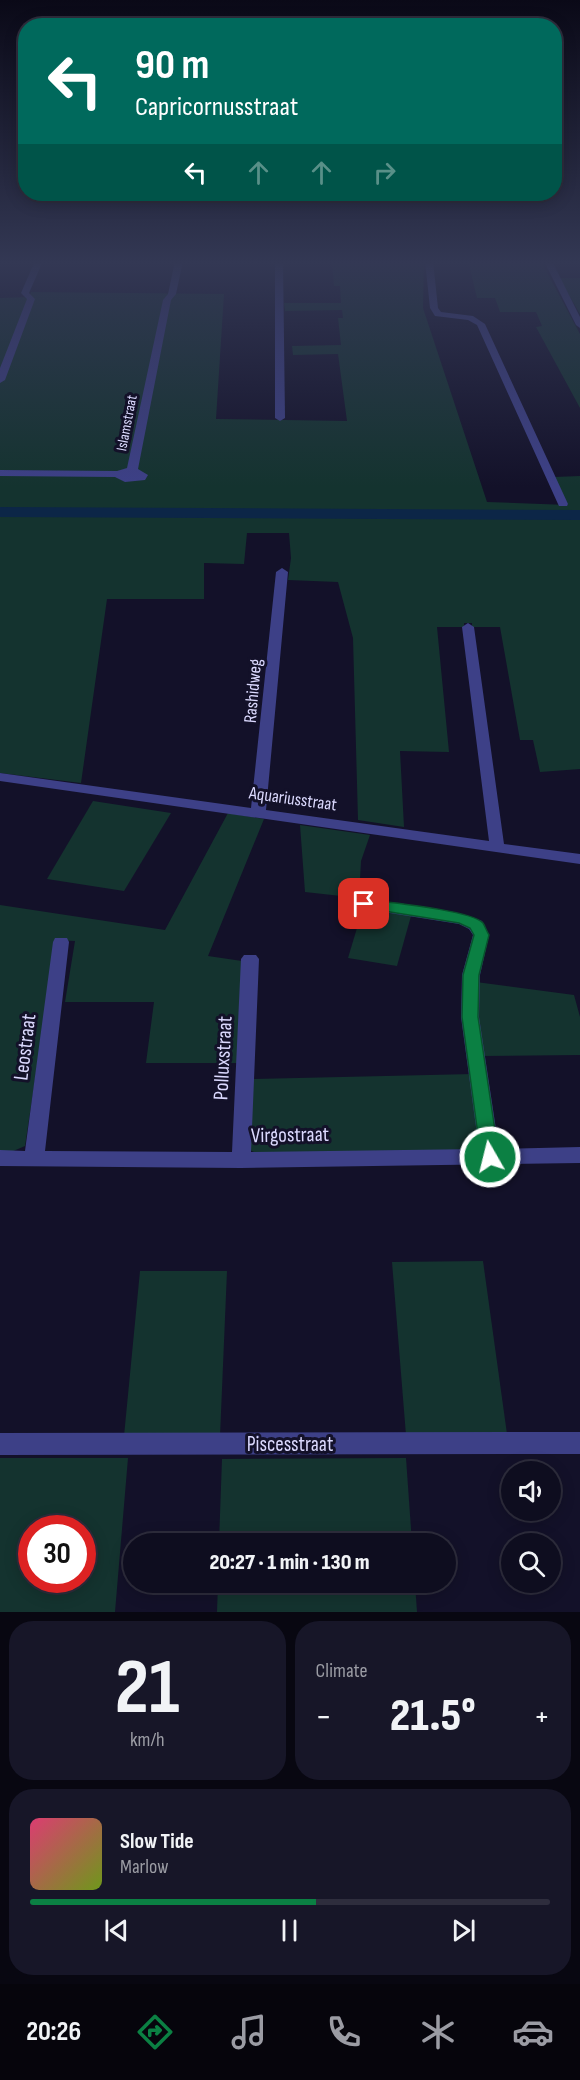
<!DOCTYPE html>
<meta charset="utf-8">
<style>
body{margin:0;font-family:"Sofia Sans Condensed",sans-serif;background:#171628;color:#f1f3f6;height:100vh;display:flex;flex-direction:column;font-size:22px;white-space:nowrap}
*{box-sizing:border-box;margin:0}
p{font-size:20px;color:#9b9ca4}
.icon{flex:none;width:33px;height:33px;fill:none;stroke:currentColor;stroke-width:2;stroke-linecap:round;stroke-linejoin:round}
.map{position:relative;height:1612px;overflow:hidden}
.sheet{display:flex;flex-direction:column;gap:9px;padding:9px;background:#080711;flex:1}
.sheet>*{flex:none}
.guide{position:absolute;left:18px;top:18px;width:544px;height:183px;border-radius:24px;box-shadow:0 3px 15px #0003,0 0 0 2px #2e2d3d;background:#00695c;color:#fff;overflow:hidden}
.buttons{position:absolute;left:501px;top:1461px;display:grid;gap:12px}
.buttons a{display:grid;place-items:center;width:60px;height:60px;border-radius:50%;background:#0e0d1f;box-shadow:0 3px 15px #0003,0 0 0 2px #2e2d3d;font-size:30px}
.speed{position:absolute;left:18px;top:1515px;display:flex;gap:12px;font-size:30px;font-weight:700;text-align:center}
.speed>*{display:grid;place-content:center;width:78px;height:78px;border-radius:50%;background:#0e0d1f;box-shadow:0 3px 15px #0003,0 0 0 2px #2e2d3d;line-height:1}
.speed .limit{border:9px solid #d22;background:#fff;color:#111}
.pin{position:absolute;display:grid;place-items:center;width:51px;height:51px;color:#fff;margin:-26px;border-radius:12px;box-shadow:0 3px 9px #0006}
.me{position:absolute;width:66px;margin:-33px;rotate:352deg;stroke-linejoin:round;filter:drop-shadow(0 0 4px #0008)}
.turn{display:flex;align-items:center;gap:21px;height:126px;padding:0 18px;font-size:27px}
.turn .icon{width:78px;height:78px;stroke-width:2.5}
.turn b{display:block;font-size:42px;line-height:51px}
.lanes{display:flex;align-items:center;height:57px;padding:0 18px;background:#0003;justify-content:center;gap:30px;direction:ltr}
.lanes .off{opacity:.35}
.big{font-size:45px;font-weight:800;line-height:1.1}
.sheet .widget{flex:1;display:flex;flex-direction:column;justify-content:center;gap:9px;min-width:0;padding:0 21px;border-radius:24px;background:#171628}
.sheet .dial{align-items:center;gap:0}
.dial b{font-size:78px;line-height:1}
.song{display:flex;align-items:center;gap:18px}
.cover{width:72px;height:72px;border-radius:9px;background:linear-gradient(135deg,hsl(340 70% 55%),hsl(80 70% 35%))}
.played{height:6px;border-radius:3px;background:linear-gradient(90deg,#0b8043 55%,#2e2d3d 55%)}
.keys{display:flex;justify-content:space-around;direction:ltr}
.heat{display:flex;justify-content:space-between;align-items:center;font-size:33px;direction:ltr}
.sheet .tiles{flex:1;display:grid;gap:9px;grid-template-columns:1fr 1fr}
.widget:last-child{grid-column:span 2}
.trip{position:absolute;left:123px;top:1533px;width:333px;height:60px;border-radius:30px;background:#0e0d1f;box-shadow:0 3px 15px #0003,0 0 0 2px #2e2d3d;font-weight:800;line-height:60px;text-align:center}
.tab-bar{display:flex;height:96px;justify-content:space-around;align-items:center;background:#06050c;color:#9b9ca4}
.tab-bar .icon{width:42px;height:42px}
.tab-bar .current{color:#0b8043}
.tab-bar b{font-size:27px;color:#f1f3f6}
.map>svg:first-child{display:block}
.green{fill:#14332f;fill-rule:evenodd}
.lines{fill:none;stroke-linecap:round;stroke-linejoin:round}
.canal{fill:#0c2647;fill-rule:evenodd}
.minor{fill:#3d4087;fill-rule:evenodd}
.route{fill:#0b8043;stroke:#07532c;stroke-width:1.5}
.labels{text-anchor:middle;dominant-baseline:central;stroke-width:6;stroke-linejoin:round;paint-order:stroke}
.far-street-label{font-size:15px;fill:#dbd9fe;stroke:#131129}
.street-label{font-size:18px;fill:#dbd9fe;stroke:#131129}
.near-street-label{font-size:21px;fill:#dbd9fe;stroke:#131129}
</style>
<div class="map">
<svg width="580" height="1612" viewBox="0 0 580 1612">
<rect width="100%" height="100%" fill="#131129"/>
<g class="green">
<polygon points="332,261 424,261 423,308 487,502 568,505 554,477 580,476 580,511 336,512 337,518 580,519 580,769 540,772 533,740 520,740 500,627 472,627 472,623 464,623 464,627 437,627 449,752 400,751 404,827 358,820 353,638 338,582 288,580 291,558 289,533 247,533 244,564 204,563 204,599 107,599 81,783 0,773 0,298 29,297 31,292 224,294 216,419 347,421 338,354 293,355 292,346 341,345 338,318 343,318 342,310 285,311 284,303 341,303 340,286 334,286"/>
<polygon points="468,261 541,261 580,334 580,408 536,327 542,326 536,312 500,312 495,298 477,298"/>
<polygon points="559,278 580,278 580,314"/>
<polygon points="93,801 171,813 124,891 47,879"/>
<polygon points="228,813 264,819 208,956 242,961 239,1063 146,1063 154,1002 65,1002 75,941 56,940 25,1146 11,1152 0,1152 0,905 165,930"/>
<polygon points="300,825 370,835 361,861 359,898 305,892"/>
<polygon points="363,908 411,916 397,966 348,958"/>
<polygon points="476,982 574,995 580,1017 580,1055 481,1056"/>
<polygon points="473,1074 484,1142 478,1150 260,1155 250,1150 251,1079"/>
<polygon points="483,1261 507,1434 406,1435 392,1262"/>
<polygon points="140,1271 227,1271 220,1436 124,1436"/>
<path d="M128,1458L115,1612H0V1458ZM32,1528H82V1580H32Z"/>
<polygon points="406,1458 412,1543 219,1543 222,1459"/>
<polygon points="218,1583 415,1583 417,1612 217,1612"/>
</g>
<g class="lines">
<polygon class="canal" points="0,507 580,510 580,520 0,517"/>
<g class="minor">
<polygon points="35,261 43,261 29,293 35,299 5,380 0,383 0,368 27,299 21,293"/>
<polygon points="175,261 183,261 176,294 171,300 138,469 148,475 145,480 125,482 115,477 0,476 0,470 117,471 127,468 163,300 168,294"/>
<polygon points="275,261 283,261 285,418 280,421 275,418"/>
<polygon points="425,261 433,261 438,308 441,312 473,316 485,324 568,504 567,506 559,506 558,504 477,325 468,320 435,316 430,308"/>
<polygon points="544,261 552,261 580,317 580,328 576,325"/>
<polygon points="282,568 288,572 266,810 489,841 462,627 468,623 474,627 504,844 580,854 580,864 0,781 0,773 251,808 276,572"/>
<polygon points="364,899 462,914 482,921 489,935 480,975 479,1017 499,1149 580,1147 580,1163 241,1168 0,1166 0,1150 25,1151 53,942 55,938 67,938 69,942 45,1151 232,1152 241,959 244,955 256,955 259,959 251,1152 479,1149 461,1017 462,975 473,935 469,929 459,924 358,908 356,904 358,900"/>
<polygon points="580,1432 580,1454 0,1455 0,1433"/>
</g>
</g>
<linearGradient id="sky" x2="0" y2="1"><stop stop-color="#0a0917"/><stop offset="0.54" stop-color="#333854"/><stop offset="1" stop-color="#333854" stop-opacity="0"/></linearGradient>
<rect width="580" height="487" fill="url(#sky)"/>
<path class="route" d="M364,899C385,902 471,910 483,923C485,926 487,932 489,935L479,975L478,1017L499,1157L496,1162L490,1164L484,1162L481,1157L462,1017L463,975L474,935L470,928L459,923L359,907L356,904L359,900Z"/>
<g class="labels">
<g class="far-street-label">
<text transform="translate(127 423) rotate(-79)">Islamstraat</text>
</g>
<g class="street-label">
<text transform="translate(253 691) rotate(-85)">Rashidweg</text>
<text transform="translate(293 799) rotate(8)">Aquariusstraat</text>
</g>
<g class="near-street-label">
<text transform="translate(25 1047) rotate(-83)">Leostraat</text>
<text transform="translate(223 1058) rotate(-87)">Polluxstraat</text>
<text transform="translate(290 1135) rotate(-1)">Virgostraat</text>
<text x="290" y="1444">Piscesstraat</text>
</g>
</g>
</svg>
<div class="buttons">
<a><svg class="icon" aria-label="sound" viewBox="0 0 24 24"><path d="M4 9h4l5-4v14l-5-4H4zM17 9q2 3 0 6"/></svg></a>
<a><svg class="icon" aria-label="search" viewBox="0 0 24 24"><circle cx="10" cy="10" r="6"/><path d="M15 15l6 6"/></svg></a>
</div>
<div class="speed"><div class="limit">30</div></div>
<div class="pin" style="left:364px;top:904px;background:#d93025"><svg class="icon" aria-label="arrive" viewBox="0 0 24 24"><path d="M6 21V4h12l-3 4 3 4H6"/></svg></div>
<svg class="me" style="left:490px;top:1157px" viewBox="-20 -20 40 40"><circle r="17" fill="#0b8043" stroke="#fff" stroke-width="3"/><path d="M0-11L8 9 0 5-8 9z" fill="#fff"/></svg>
<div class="trip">20:27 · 1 min · 130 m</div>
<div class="guide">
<div class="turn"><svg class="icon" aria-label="left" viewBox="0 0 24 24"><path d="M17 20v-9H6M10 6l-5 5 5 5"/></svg><div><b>90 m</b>Capricornusstraat</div></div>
<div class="lanes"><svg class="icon" aria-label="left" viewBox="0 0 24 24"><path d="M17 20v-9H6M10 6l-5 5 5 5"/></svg><svg class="icon off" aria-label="ahead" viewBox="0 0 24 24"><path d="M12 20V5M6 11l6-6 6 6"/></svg><svg class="icon off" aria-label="ahead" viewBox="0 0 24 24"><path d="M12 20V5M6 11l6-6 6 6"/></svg><svg class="icon off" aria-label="right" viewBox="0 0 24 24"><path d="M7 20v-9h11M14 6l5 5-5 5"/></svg></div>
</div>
</div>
<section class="sheet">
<div class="tiles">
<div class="widget dial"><b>21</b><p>km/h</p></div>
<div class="widget"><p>Climate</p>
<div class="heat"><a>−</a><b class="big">21.5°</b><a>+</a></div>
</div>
<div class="widget">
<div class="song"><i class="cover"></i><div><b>Slow Tide</b><p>Marlow</p></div></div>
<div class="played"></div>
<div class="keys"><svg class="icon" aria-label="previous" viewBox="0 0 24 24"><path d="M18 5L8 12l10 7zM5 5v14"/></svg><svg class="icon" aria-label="pause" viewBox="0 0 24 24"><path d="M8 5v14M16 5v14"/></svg><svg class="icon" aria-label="next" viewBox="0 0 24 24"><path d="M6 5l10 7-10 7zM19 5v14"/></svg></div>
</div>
</div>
</section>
<nav class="tab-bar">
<b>20:26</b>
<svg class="icon current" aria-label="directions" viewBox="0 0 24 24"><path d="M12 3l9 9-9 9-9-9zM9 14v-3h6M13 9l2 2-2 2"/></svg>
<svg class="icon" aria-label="music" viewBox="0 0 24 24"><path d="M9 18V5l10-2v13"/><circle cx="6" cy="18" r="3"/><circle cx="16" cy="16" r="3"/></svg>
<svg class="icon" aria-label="phone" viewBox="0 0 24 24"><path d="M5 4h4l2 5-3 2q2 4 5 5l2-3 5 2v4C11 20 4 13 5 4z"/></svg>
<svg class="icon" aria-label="climate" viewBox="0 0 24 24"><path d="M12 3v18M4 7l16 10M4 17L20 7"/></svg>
<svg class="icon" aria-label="car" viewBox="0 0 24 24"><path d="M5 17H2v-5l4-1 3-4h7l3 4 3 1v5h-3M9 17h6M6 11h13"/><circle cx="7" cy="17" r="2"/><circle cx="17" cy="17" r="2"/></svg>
</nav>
